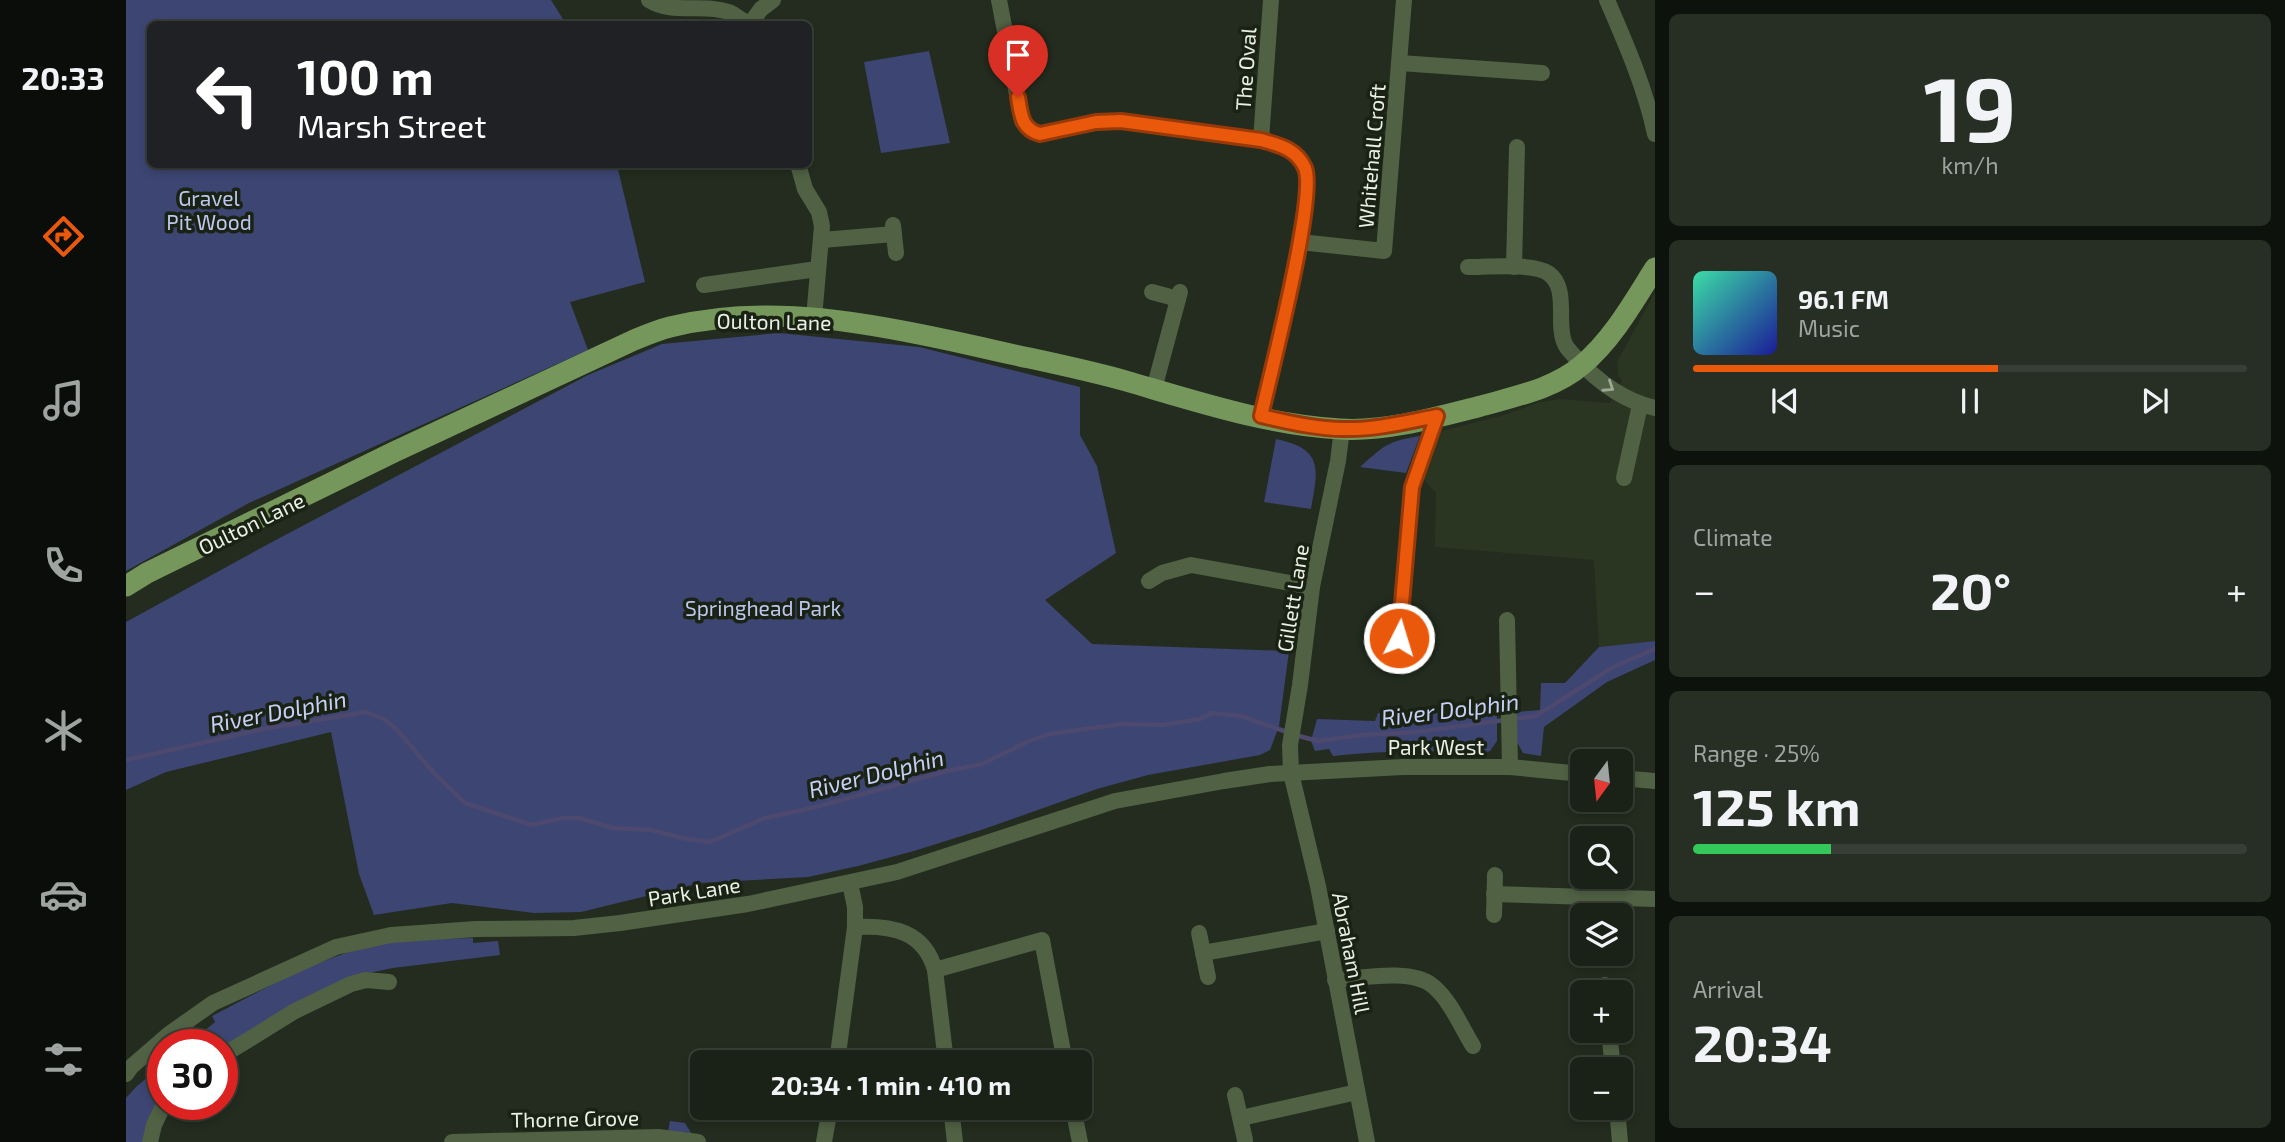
<!DOCTYPE html>
<meta charset="utf-8">
<style>
body{margin:0;font-family:"Exo 2",sans-serif;background:#272e23;color:#f1f3f6;height:100vh;display:flex;flex-direction:column;font-size:26px;white-space:nowrap}
*{box-sizing:border-box;margin:0}
p{font-size:23px;color:#9fa3a1}
.icon{flex:none;width:38px;height:38px;fill:none;stroke:currentColor;stroke-width:2;stroke-linecap:round;stroke-linejoin:round}
.map{position:relative;flex:1;overflow:hidden}
.side{display:flex;flex-direction:column;gap:14px;padding:14px;background:#0e120c;width:630px}
.side>*{flex:none}
.banner{position:absolute;left:21px;top:21px;width:665px;height:147px;border-radius:10px;box-shadow:0 4px 10px #0003,0 0 0 2px #383e35;background:#202124;color:#fff;overflow:hidden}
.needle{width:46px;rotate:195deg}
.controls{position:absolute;left:1444px;top:749px;display:grid;gap:14px}
.controls a{display:grid;place-items:center;width:63px;height:63px;border-radius:10px;background:#1a2116;box-shadow:0 4px 10px #0003,0 0 0 2px #383e35;font-size:35px}
.speed{position:absolute;left:21px;top:1029px;display:flex;gap:14px;font-size:35px;font-weight:700;text-align:center}
.speed>*{display:grid;place-content:center;width:91px;height:91px;border-radius:50%;background:#1a2116;box-shadow:0 4px 10px #0003,0 0 0 2px #383e35;line-height:1}
.speed .limit{border:10px solid #d22;background:#fff;color:#111}
.pin{position:absolute;display:grid;place-items:center;width:60px;height:60px;color:#fff;margin:-72px -30px;border-radius:50% 50% 50% 0;rotate:-45deg;box-shadow:0 0 7px #0007}
.pin .icon{rotate:45deg}
.me{position:absolute;width:77px;margin:-38px;rotate:5deg;stroke-linejoin:round;filter:drop-shadow(0 0 5px #0008)}
.turn{display:flex;align-items:center;gap:24px;height:147px;padding:0 35px;font-size:32px}
.turn .icon{width:91px;height:91px;stroke-width:2.5}
.turn b{display:block;font-size:49px;line-height:60px}
.big{font-size:52px;font-weight:700;line-height:1.1}
.side .widget{flex:1;display:flex;flex-direction:column;justify-content:center;gap:10px;min-width:0;padding:0 24px;border-radius:10px;background:#272e23}
.side .dial{align-items:center;gap:0}
.dial b{font-size:91px;line-height:1}
.song{display:flex;align-items:center;gap:21px}
.cover{width:84px;height:84px;border-radius:10px;background:linear-gradient(135deg,hsl(160 70% 55%),hsl(240 70% 35%))}
.played{height:7px;border-radius:4px;background:linear-gradient(90deg,#ea580c 55%,#383e35 55%)}
.keys{display:flex;justify-content:space-around;direction:ltr}
.heat{display:flex;justify-content:space-between;align-items:center;font-size:38px;direction:ltr}
.charge{height:10px;border-radius:5px;background:linear-gradient(90deg,#34c759 25%,#383e35 0)}
.trip{position:absolute;left:564px;top:1050px;width:402px;height:70px;border-radius:10px;background:#1a2116;box-shadow:0 4px 10px #0003,0 0 0 2px #383e35;font-weight:700;line-height:70px;text-align:center}
main{display:flex;flex:1;min-height:0}
.tab-bar{display:flex;flex-direction:column;width:126px;justify-content:space-around;align-items:center;background:#0a0d09;color:#9fa3a1}
.tab-bar .icon{width:49px;height:49px}
.tab-bar .current{color:#ea580c}
.tab-bar b{font-size:32px;color:#f1f3f6}
.map>svg:first-child{display:block}
.built{fill:#2a3622}
.green{fill:#3d4573}
.lines{fill:none;stroke-linecap:round;stroke-linejoin:round}
.stream{stroke:#4c486e;stroke-width:4.5}
.minor{stroke:#506144;stroke-width:16}
.major{stroke:#75975c;stroke-width:21}
.oneway{stroke:#9da895}
.route-casing{stroke:#983908;stroke-width:18}
.route{stroke:#ea580c;stroke-width:12}
.labels{text-anchor:middle;dominant-baseline:central;stroke-width:7;stroke-linejoin:round;paint-order:stroke}
.street-label{font-size:21px;fill:#eaf0e6;stroke:#1a2214}
.park-label{font-size:21px;fill:#bec7ee;stroke:#1a2214}
.water-label{font-size:23px;font-style:italic;fill:#c6d0f7;stroke:#1a2214}
</style>
<main>
<nav class="tab-bar">
<b>20:33</b>
<svg class="icon current" aria-label="directions" viewBox="0 0 24 24"><path d="M12 3l9 9-9 9-9-9zM9 14v-3h6M13 9l2 2-2 2"/></svg>
<svg class="icon" aria-label="music" viewBox="0 0 24 24"><path d="M9 18V5l10-2v13"/><circle cx="6" cy="18" r="3"/><circle cx="16" cy="16" r="3"/></svg>
<svg class="icon" aria-label="phone" viewBox="0 0 24 24"><path d="M5 4h4l2 5-3 2q2 4 5 5l2-3 5 2v4C11 20 4 13 5 4z"/></svg>
<svg class="icon" aria-label="climate" viewBox="0 0 24 24"><path d="M12 3v18M4 7l16 10M4 17L20 7"/></svg>
<svg class="icon" aria-label="car" viewBox="0 0 24 24"><path d="M5 17H2v-5l4-1 3-4h7l3 4 3 1v5h-3M9 17h6M6 11h13"/><circle cx="7" cy="17" r="2"/><circle cx="17" cy="17" r="2"/></svg>
<svg class="icon" aria-label="filters" viewBox="0 0 24 24"><path d="M4 7h16M4 17h16"/><circle cx="9" cy="7" r="2"/><circle cx="15" cy="17" r="2"/></svg>
</nav>
<div class="map">
<svg width="1529" height="1142" viewBox="0 0 1529 1142">
<rect width="100%" height="100%" fill="#232c1e"/>
<polygon class="built" points="1529,292 1529,641 1473,647 1468,560 1309,547 1310,493 1296,477 1312,432 1378,415 1411,403 1433,399 1484,403 1496,381 1492,376 1491,362"/>
<g class="green">
<polygon points="0,0 425,0 440,24 24,24 24,164 491,165 519,282 444,302 462,350 123,503 0,571"/>
<polygon points="803,51 824,143 755,153 738,62"/>
<polygon points="653,333 793,347 954,387 954,435 971,466 990,553 919,600 966,644 1163,651 1153,726 1144,750 1134,755 1022,775 971,789 858,829 788,851 732,866 682,877 574,883 455,912 408,913 326,903 248,915 233,874 205,732 40,772 0,790 0,622 146,542 462,375 536,344"/>
<path d="M1294,436L1280,473L1234,467C1258,446 1261,441 1294,436Z"/>
<path d="M1150,439C1198,449 1192,469 1185,509L1138,502Z"/>
<polygon points="1529,641 1529,660 1481,682 1418,727 1415,756 1397,753 1391,742 1390,712 1414,710 1415,683 1439,683 1473,647"/>
<path d="M1252,713H1371V741L1364,751L1357,753C1306,751 1257,750 1207,756L1203,749L1189,751L1185,741L1191,719L1249,721Z"/>
<path d="M347,938V943L372,941L374,955L267,968L223,977L96,1049V1045H61L89,1022L86,1016C144,986 205,950 271,941C295,938 322,939 347,938Z"/>
<polygon points="37,1064 37,1096 19,1142 0,1142 0,1098 10,1087"/>
<polygon points="544,1121 559,1123 565,1133 542,1131"/>
</g>
<g class="lines">
<g class="stream">
<polyline points="1388,719 1410,716 1487,667 1529,649"/>
<polyline points="1169,735 1192,741 1236,735 1291,732 1379,720"/>
<polyline points="0,760 137,729 240,712 258,719 271,730 309,774 339,803 406,825 437,818 453,818 487,828 525,830 556,838 584,842 639,818 686,808 821,771 856,764 901,742 923,734 996,724 1037,725 1074,719 1086,713 1115,716 1161,732"/>
</g>
<g class="minor">
<path d="M523,0C546,15 577,3 603,12C610,15 616,21 623,24"/>
<path d="M873,0L896,121L907,132L914,134L970,122L995,121L1135,140C1153,145 1171,149 1179,168C1191,196 1144,376 1135,417"/>
<path d="M1481,0C1500,44 1519,87 1529,134"/>
<polyline points="624,24 635,9 647,0"/>
<polyline points="1274,63 1416,73"/>
<polyline points="1135,140 1145,0"/>
<polyline points="672,164 679,189 693,212 696,226 688,318"/>
<polyline points="767,225 770,253"/>
<polyline points="696,240 768,234"/>
<polyline points="1174,242 1258,251 1278,0"/>
<path d="M1342,267C1361,267 1407,263 1422,273C1444,288 1429,324 1439,344C1441,349 1446,353 1449,357C1471,381 1497,401 1529,408"/>
<polyline points="1388,267 1391,147"/>
<polyline points="578,285 691,269"/>
<polyline points="1026,292 1052,299"/>
<polyline points="1028,389 1054,292"/>
<polyline points="1216,429 1212,461 1186,587 1174,685 1164,745 1165,773 1192,886 1241,1142"/>
<polyline points="1498,478 1514,405"/>
<polyline points="1023,581 1036,573 1065,565 1186,587"/>
<polyline points="1381,620 1384,767"/>
<polyline points="1273,638 1286,487 1311,416"/>
<polyline points="1494,778 1529,781"/>
<polyline points="1368,894 1529,899"/>
<polyline points="1368,915 1369,875"/>
<path d="M729,927C766,925 798,931 809,970L820,1062"/>
<polyline points="1073,933 1082,977"/>
<polyline points="1077,953 1201,931"/>
<polyline points="809,970 916,940 939,1062"/>
<path d="M1209,980C1236,978 1286,968 1307,986C1325,1001 1335,1027 1347,1046"/>
<polyline points="1479,985 1479,992"/>
<polyline points="1483,1031 1487,1069"/>
<polyline points="96,1056 169,1011 225,984 240,980 263,982"/>
<polyline points="711,1062 729,927 729,907 724,883"/>
<polyline points="0,1074 5,1067 43,1034 87,1003 210,947 265,935 350,929 448,928 494,923 622,904 771,872 989,801 1098,781 1144,774 1277,767 1384,767 1456,774"/>
<polyline points="1109,1095 1119,1140"/>
<polyline points="825,1108 829,1142"/>
<polyline points="947,1108 954,1142"/>
<polyline points="1491,1108 1494,1142"/>
<polyline points="1115,1118 1231,1092"/>
<polyline points="24,1142 28,1125 38,1104"/>
<polyline points="326,1142 532,1137 572,1142"/>
<polyline points="698,1142 704,1108"/>
</g>
<path class="major" d="M0,586L21,573L268,452L508,340C520,335 532,330 544,327C644,302 751,324 849,346C900,358 950,367 1000,381C1069,401 1141,425 1214,429C1259,432 1312,417 1355,406C1390,396 1428,389 1456,365C1487,339 1508,301 1529,268"/>
</g>
<defs><path id="oneway-chevron" d="M-2-3.5L2.5 0L-2 3.5" fill="none" stroke-width="1.6" stroke-linecap="round" stroke-linejoin="round" transform="scale(1.75)"/></defs>
<use class="oneway" href="#oneway-chevron" transform="translate(1483 387) rotate(33)"/>
<g class="lines">
<defs>
<path id="route" d="M892,97C895,114 895,129 914,134L970,122L995,121L1135,140C1153,145 1171,149 1179,168C1191,196 1144,376 1135,416C1162,422 1190,429 1218,429C1249,430 1280,422 1311,416L1286,487L1273,638"/>
</defs>
<use href="#route" class="route-casing"/>
<use href="#route" class="route"/>
</g>
<g class="labels">
<g class="street-label">
<text transform="translate(1119 69) rotate(-86)">The Oval</text>
<text transform="translate(1245 156) rotate(-85)">Whitehall Croft</text>
<text transform="translate(648 321) rotate(1)">Oulton Lane</text>
<text transform="translate(125 523) rotate(-26)">Oulton Lane</text>
<text transform="translate(1166 598) rotate(-81)">Gillett Lane</text>
<text x="1310" y="746">Park West</text>
<text transform="translate(568 891) rotate(-9)">Park Lane</text>
<text transform="translate(1226 953) rotate(79)">Abraham Hill</text>
<text transform="translate(449 1118) rotate(-1)">Thorne Grove</text>
</g>
<g class="park-label">
<text x="83" y="197">Gravel<tspan x="83" dy="24">Pit Wood</tspan></text>
<text x="637" y="607">Springhead Park</text>
</g>
<g class="water-label">
<text transform="translate(1324 709) rotate(-7)">River Dolphin</text>
<text transform="translate(152 711) rotate(-11)">River Dolphin</text>
<text transform="translate(750 773) rotate(-14)">River Dolphin</text>
</g>
</g>
</svg>
<div class="controls">
<a><svg class="needle" viewBox="-14 -14 28 28"><path d="M0-13l5 13h-10z" fill="#e53935"/><path d="M0 13l5-13h-10z" fill="#9fa3a1"/></svg></a>
<a><svg class="icon" aria-label="search" viewBox="0 0 24 24"><circle cx="10" cy="10" r="6"/><path d="M15 15l6 6"/></svg></a>
<a><svg class="icon" aria-label="layers" viewBox="0 0 24 24"><path d="M12 4l9 5-9 5-9-5zM3 14l9 5 9-5"/></svg></a>
<a>+</a>
<a>−</a>
</div>
<div class="speed"><div class="limit">30</div></div>
<div class="pin" style="left:892px;top:97px;background:#d93025"><svg class="icon" aria-label="arrive" viewBox="0 0 24 24"><path d="M6 21V4h12l-3 4 3 4H6"/></svg></div>
<svg class="me" style="left:1273px;top:638px" viewBox="-20 -20 40 40"><circle r="17" fill="#ea580c" stroke="#fff" stroke-width="3"/><path d="M0-11L8 9 0 5-8 9z" fill="#fff"/></svg>
<div class="trip">20:34 · 1 min · 410 m</div>
<div class="banner">
<div class="turn"><svg class="icon" aria-label="left" viewBox="0 0 24 24"><path d="M17 20v-9H6M10 6l-5 5 5 5"/></svg><div><b>100 m</b>Marsh Street</div></div>
</div>
</div>
<section class="side">
<div class="widget dial"><b>19</b><p>km/h</p></div>
<div class="widget">
<div class="song"><i class="cover"></i><div><b>96.1 FM</b><p>Music</p></div></div>
<div class="played"></div>
<div class="keys"><svg class="icon" aria-label="previous" viewBox="0 0 24 24"><path d="M18 5L8 12l10 7zM5 5v14"/></svg><svg class="icon" aria-label="pause" viewBox="0 0 24 24"><path d="M8 5v14M16 5v14"/></svg><svg class="icon" aria-label="next" viewBox="0 0 24 24"><path d="M6 5l10 7-10 7zM19 5v14"/></svg></div>
</div>
<div class="widget"><p>Climate</p>
<div class="heat"><a>−</a><b class="big">20°</b><a>+</a></div>
</div>
<div class="widget"><p>Range · 25%</p><b class="big">125 km</b><div class="charge"></div></div>
<div class="widget"><p>Arrival</p><b class="big">20:34</b></div>
</section>
</main>
